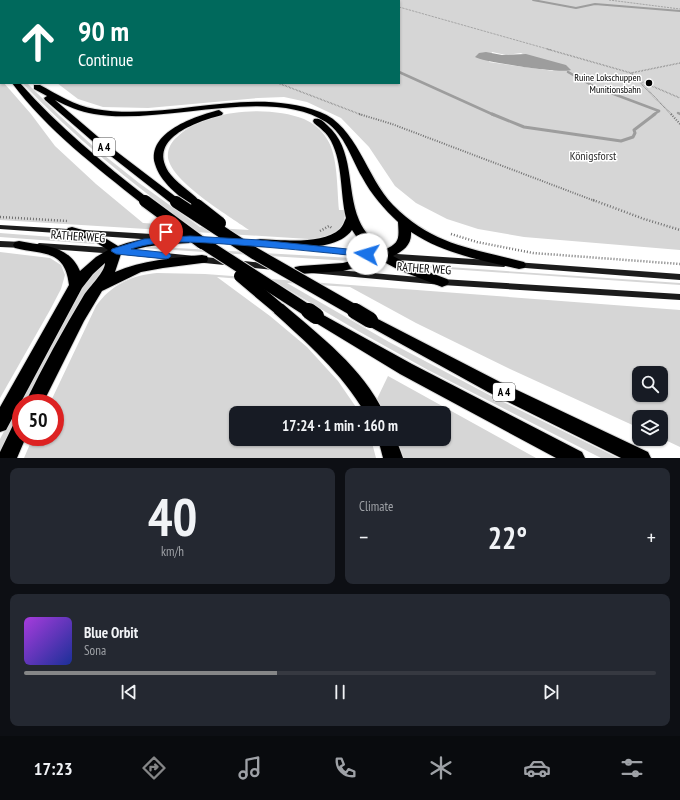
<!DOCTYPE html>
<meta charset="utf-8">
<style>
body{margin:0;font-family:"PT Sans Narrow",sans-serif;background:#242831;color:#f1f3f6;height:100vh;display:flex;flex-direction:column;font-size:15px;white-space:nowrap}
*{box-sizing:border-box;margin:0}
p{font-size:13px;color:#9ea1a6}
.icon{flex:none;width:22px;height:22px;fill:none;stroke:currentColor;stroke-width:2;stroke-linecap:round;stroke-linejoin:round}
.map{position:relative;height:458px;overflow:hidden}
.panel{display:flex;flex-direction:column;gap:10px;padding:10px;background:#0d0f14;flex:1}
.panel>*{flex:none}
.banner{position:absolute;left:0px;top:0px;width:400px;height:84px;box-shadow:0 1px 3px #0004;background:#00695c;color:#fff;overflow:hidden}
.fabs{position:absolute;left:632px;top:366px;display:grid;gap:8px}
.fabs a{display:grid;place-items:center;width:36px;height:36px;border-radius:8px;background:#171b24;box-shadow:0 1px 3px #0004;font-size:20px}
.speed{position:absolute;left:12px;top:394px;display:flex;gap:8px;font-size:20px;font-weight:700;text-align:center}
.speed>*{display:grid;place-content:center;width:52px;height:52px;border-radius:50%;background:#171b24;box-shadow:0 1px 3px #0004;line-height:1}
.speed .limit{border:6px solid #d22;background:#fff;color:#111}
.pin{position:absolute;display:grid;place-items:center;width:34px;height:34px;color:#fff;margin:-41px -17px;border-radius:50% 50% 50% 0;rotate:-45deg;box-shadow:0 0 4px #0007}
.pin .icon{rotate:45deg}
.me{position:absolute;width:44px;margin:-22px;rotate:276deg;stroke-linejoin:round;filter:drop-shadow(0 0 3px #0008)}
.turn{display:flex;align-items:center;gap:14px;height:84px;padding:0 12px;font-size:18px}
.turn .icon{width:52px;height:52px;stroke-width:2.5}
.turn b{display:block;font-size:28px;line-height:34px}
.big{font-size:30px;font-weight:700;line-height:1.1}
.panel .card{flex:1;display:flex;flex-direction:column;justify-content:center;gap:6px;min-width:0;padding:0 14px;border-radius:8px;background:#242831}
.panel .dial{align-items:center;gap:0}
.dial b{font-size:52px;line-height:1}
.song{display:flex;align-items:center;gap:12px}
.cover{width:48px;height:48px;border-radius:6px;background:linear-gradient(135deg,hsl(280 70% 55%),hsl(230 70% 35%))}
.played{height:4px;border-radius:2px;background:linear-gradient(90deg,#858687 40%,#363941 40%)}
.keys{display:flex;justify-content:space-around;direction:ltr}
.heat{display:flex;justify-content:space-between;align-items:center;font-size:22px;direction:ltr}
.panel .tiles{flex:1;display:grid;gap:10px;grid-template-columns:1fr 1fr}
.card:last-child{grid-column:span 2}
.trip{position:absolute;left:229px;top:406px;width:222px;height:40px;border-radius:8px;background:#171b24;box-shadow:0 1px 3px #0004;font-weight:700;line-height:40px;text-align:center}
.dock{display:flex;height:64px;justify-content:space-around;align-items:center;background:#090b0e;color:#9ea1a6}
.dock .icon{width:28px;height:28px}
.dock .on{color:#858687}
.dock b{font-size:18px;color:#f1f3f6}
.map>svg:first-child{display:block}
.green{fill:#d6d6d6;fill-rule:evenodd}
.water{fill:#9d9d9d}
.lines{fill:none;stroke-linecap:round;stroke-linejoin:round}
.stream-far2{stroke:#9d9d9d;stroke-width:2}
.stream-far1{stroke:#9d9d9d;stroke-width:2.5}
.stream{stroke:#9d9d9d;stroke-width:3}
.highway-casing{stroke:#dbdbdb;stroke-width:2}
.path-far3{stroke:#717171;stroke-width:1;stroke-dasharray:0.5 1;stroke-linecap:butt}
.path-far2{stroke:#717171;stroke-width:1.5;stroke-dasharray:0.5 1;stroke-linecap:butt}
.path-far1{stroke:#717171;stroke-width:2;stroke-dasharray:1 1.5;stroke-linecap:butt}
.path{stroke:#717171;stroke-width:2.5;stroke-dasharray:1 2;stroke-linecap:butt}
.secondary{fill:#1c1c1c;fill-rule:evenodd}
.highway{fill:#000;fill-rule:evenodd}
.highway-bridge-far1-casing{stroke:#dbdbdb;stroke-width:14;stroke-linecap:butt}
.highway-bridge-casing{stroke:#dbdbdb;stroke-width:18;stroke-linecap:butt}
.highway-bridge-far1{stroke:#000;stroke-width:12}
.highway-bridge{stroke:#000;stroke-width:16}
.route{fill:#1a73e8;stroke:#114b97}
.poi-dot{fill:#000;stroke:#fff;stroke-width:1.5}
.labels{text-anchor:middle;dominant-baseline:central;stroke-width:3;stroke-linejoin:round;paint-order:stroke}
.far-poi-label{font-size:10px;fill:#000;stroke:#fff;text-anchor:end}
.shield{fill:#fff;stroke:#4c4c4c;stroke-width:1}
.shield-label{font-size:11px;font-weight:bold;fill:#000}
.park-label{font-size:12px;fill:#2d2d2d;stroke:#fff}
.street-label{font-size:12px;fill:#000;stroke:#fff}
</style>
<div class="map">
<svg width="680" height="458" viewBox="0 0 680 458">
<rect width="100%" height="100%" fill="#fff"/>
<g class="green">
<path d="M0,0H680V250L524,237L478,229L447,219L416,203L395,186L369,147L341,118L307,102L284,97L258,98L148,108L103,107L78,99L57,83H399V1H1V34ZM492,52L506,55L521,53L554,71L489,62Z"/>
<path d="M0,78L1,83H4L31,114L55,146L96,184L143,223L190,226C130,182 73,136 22,83H27L59,115L95,148L139,183L200,227L249,230C228,215 173,183 168,158C167,150 171,142 177,137C205,109 269,105 304,119C313,123 322,130 327,139C338,155 337,190 339,210H345C346,233 329,239 309,239L0,220Z"/>
<polygon points="0,233 91,240 95,244 0,237"/>
<polygon points="142,246 352,258 350,261 141,248"/>
<polygon points="0,252 50,258 61,265 65,275 61,289 50,310 0,398"/>
<polygon points="105,262 106,265 29,403 21,403 21,418 0,458 0,439 72,303 89,277"/>
<polygon points="419,265 680,283 680,285 420,267"/>
<path d="M157,273L205,274L680,310V447L661,438V417H639V428L510,369L416,323L350,287L287,283L389,342L495,398L618,458H601L428,370L358,331L275,282L217,277L270,316L307,347L338,381L360,413H236V439H371L376,458H24L33,437H55V403H50L96,306C111,285 132,275 157,273ZM639,373H661V395H639Z"/>
<polygon points="388,376 536,458 400,458 394,439 444,439 444,413 383,413 376,401"/>
</g>
<path class="water" d="M486,52L502,55L526,54L566,65L571,70C564,74 483,62 475,57L479,53Z"/>
<g class="lines">
<polyline class="stream-far2" points="533,0 576,8 595,4 680,11"/>
<g class="stream-far1">
<polyline points="399,72 494,115"/>
<polyline points="568,72 595,87 659,111"/>
<polyline points="678,113 680,114"/>
<polyline points="653,115 659,111"/>
</g>
<polyline class="stream" points="492,114 524,127 621,141 633,137 635,133 634,130 655,114"/>
<defs>
<g id="highway">
<rect x="0" y="45" width="1" height="5"/>
<rect x="0" y="63" width="1" height="5"/>
<path d="M12,83H20C59,127 103,163 149,199L151,201L149,203H141C96,167 47,130 12,83Z"/>
<path d="M34,85H40C57,94 75,106 95,109C170,122 246,85 320,112C357,126 366,177 393,205C434,246 472,248 524,262L526,265L524,268L519,269C481,260 444,254 411,232C412,245 403,251 393,256L408,264L447,279L449,282L447,285L442,287L437,285L399,270L382,261L343,271L300,274L295,273L293,270L295,267L300,266L343,263L373,255L360,242L352,230C336,253 285,247 260,247L256,246L254,243L256,240L260,239C283,240 322,245 340,229C343,226 344,222 346,218C340,193 343,164 331,141C327,133 320,128 314,123L313,121L314,119C320,118 323,121 327,125C355,149 346,189 359,220C364,232 374,242 384,250C400,243 399,239 398,222C384,209 371,194 362,177C351,158 345,135 326,122C270,85 161,126 94,114C80,112 67,106 55,100L104,142L180,200L182,202L176,205L172,204L98,146L45,100L44,98L47,96L34,89Z"/>
<path d="M219,110L223,113L222,115C196,122 144,139 171,175C180,186 194,193 203,205L197,208L193,207C179,196 160,182 155,164C146,132 196,116 219,110Z"/>
<path d="M72,227L100,235L118,246C141,237 166,236 190,235L194,236L196,239L194,242L190,243C167,244 143,245 121,254L115,272C142,260 173,258 202,255L207,256L208,259L207,262L202,263L163,268L141,272L102,291L84,321L43,403H25C43,366 63,330 84,295C90,286 105,272 105,263L93,274L82,288L6,430L0,432V407L69,285C65,249 43,255 15,248L13,245L15,242L19,241C44,246 69,245 80,271L96,257L108,250L92,240L68,234L66,231L68,228Z"/>
<path d="M278,303L283,304C320,336 363,368 384,413H365C342,373 307,343 273,312L271,308L273,304Z"/>
<polygon points="316,311 412,364 582,452 585,458 556,458 400,374 311,320 309,316 311,312"/>
<polygon points="370,315 500,382 648,452 651,458 621,458 488,392 365,324 363,320 365,316"/>
<polygon points="21,419 21,437 26,437 17,458 0,458 0,452 15,421"/>
<polygon points="378,439 396,439 403,458 383,458"/>
</g>
</defs>
<use href="#highway" class="highway-casing"/>
<g class="path-far3">
<polyline points="66,0 68,1"/>
<polyline points="376,0 379,1"/>
<polyline points="609,0 680,9"/>
<polyline points="117,1 123,0"/>
<polyline points="399,7 551,50"/>
</g>
<g class="path-far2">
<polyline points="547,49 631,73 680,63"/>
<polyline points="631,73 672,115"/>
<polyline points="640,81 680,98"/>
<polyline points="278,83 362,115"/>
</g>
<g class="path-far1">
<polyline points="359,114 392,124 595,201"/>
<polyline points="671,114 680,124"/>
</g>
<g class="path">
<polyline points="593,200 644,219 680,230"/>
<polyline points="0,217 68,221"/>
<polyline points="320,231 329,226 332,228"/>
<polyline points="451,234 477,242 533,253 680,264"/>
</g>
<g class="secondary">
<polygon points="0,225 169,235 173,238 169,241 0,229"/>
<polygon points="200,237 265,241 269,244 265,247 197,242 196,240 197,238"/>
<polygon points="0,241 23,242 27,245 23,248 0,247"/>
<polygon points="39,243 116,248 274,264 277,265 278,267 277,269 274,270 116,254 36,248 35,246"/>
<polygon points="290,243 382,253 504,261 508,264 504,267 382,259 287,248 286,246 287,244"/>
<polygon points="515,262 680,274 680,280 512,267 511,265"/>
<polygon points="314,268 442,279 680,294 680,300 442,285 311,273 310,271 311,269"/>
</g>
<use href="#highway" class="highway"/>
<defs>
<g id="highway-bridge-far1">
<polyline points="145,201 202,243"/>
<polyline points="176,202 254,253 357,312"/>
<polyline points="197,205 220,223"/>
<polyline points="203,243 310,312"/>
<polyline points="240,276 278,308"/>
</g>
<g id="highway-bridge">
<polyline points="309,311 316,316"/>
<polyline points="355,311 370,320"/>
</g>
</defs>
<use href="#highway-bridge-far1" class="highway-bridge-far1-casing"/>
<use href="#highway-bridge" class="highway-bridge-casing"/>
<use href="#highway-bridge-far1" class="highway-bridge-far1"/>
<use href="#highway-bridge" class="highway-bridge"/>
</g>
<path class="route" d="M190,236L260,240L367,251L372,254L367,257C320,252 272,247 224,244C193,242 160,239 131,249L169,253L171,256L169,258L166,259L116,254L111,251L112,249L144,239Z"/>
<circle class="poi-dot" cx="649" cy="83" r="4"/>
<g class="labels">
<g class="far-poi-label">
<text x="641" y="77">Ruine Lokschuppen<tspan x="641" dy="12">Munitionsbahn</tspan></text>
</g>
<g class="shield">
<rect x="93" y="138" width="22" height="18" rx="3"/>
<rect x="493" y="383" width="22" height="18" rx="3"/>
</g>
<g class="shield-label">
<text x="104" y="147">A 4</text>
<text x="504" y="392">A 4</text>
</g>
<g class="park-label">
<text x="593" y="155">Königsforst</text>
</g>
<g class="street-label">
<text transform="translate(78 236) rotate(4)">RATHER WEG</text>
<text transform="translate(424 268) rotate(4)">RATHER WEG</text>
</g>
</g>
</svg>
<div class="fabs">
<a><svg class="icon" aria-label="search" viewBox="0 0 24 24"><circle cx="10" cy="10" r="6"/><path d="M15 15l6 6"/></svg></a>
<a><svg class="icon" aria-label="layers" viewBox="0 0 24 24"><path d="M12 4l9 5-9 5-9-5zM3 14l9 5 9-5"/></svg></a>
</div>
<div class="speed"><div class="limit">50</div></div>
<div class="pin" style="left:166px;top:256px;background:#d93025"><svg class="icon" aria-label="arrive" viewBox="0 0 24 24"><path d="M6 21V4h12l-3 4 3 4H6"/></svg></div>
<svg class="me" style="left:367px;top:254px" viewBox="-20 -20 40 40"><circle r="19" fill="#fff"/><path d="M0-13L10 11 0 6-10 11z" fill="#1a73e8"/></svg>
<div class="trip">17:24 · 1 min · 160 m</div>
<div class="banner">
<div class="turn"><svg class="icon" aria-label="ahead" viewBox="0 0 24 24"><path d="M12 20V5M6 11l6-6 6 6"/></svg><div><b>90 m</b>Continue</div></div>
</div>
</div>
<section class="panel">
<div class="tiles">
<div class="card dial"><b>40</b><p>km/h</p></div>
<div class="card"><p>Climate</p>
<div class="heat"><a>−</a><b class="big">22°</b><a>+</a></div>
</div>
<div class="card">
<div class="song"><i class="cover"></i><div><b>Blue Orbit</b><p>Sona</p></div></div>
<div class="played"></div>
<div class="keys"><svg class="icon" aria-label="previous" viewBox="0 0 24 24"><path d="M18 5L8 12l10 7zM5 5v14"/></svg><svg class="icon" aria-label="pause" viewBox="0 0 24 24"><path d="M8 5v14M16 5v14"/></svg><svg class="icon" aria-label="next" viewBox="0 0 24 24"><path d="M6 5l10 7-10 7zM19 5v14"/></svg></div>
</div>
</div>
</section>
<nav class="dock">
<b>17:23</b>
<svg class="icon on" aria-label="directions" viewBox="0 0 24 24"><path d="M12 3l9 9-9 9-9-9zM9 14v-3h6M13 9l2 2-2 2"/></svg>
<svg class="icon" aria-label="music" viewBox="0 0 24 24"><path d="M9 18V5l10-2v13"/><circle cx="6" cy="18" r="3"/><circle cx="16" cy="16" r="3"/></svg>
<svg class="icon" aria-label="phone" viewBox="0 0 24 24"><path d="M5 4h4l2 5-3 2q2 4 5 5l2-3 5 2v4C11 20 4 13 5 4z"/></svg>
<svg class="icon" aria-label="climate" viewBox="0 0 24 24"><path d="M12 3v18M4 7l16 10M4 17L20 7"/></svg>
<svg class="icon" aria-label="car" viewBox="0 0 24 24"><path d="M5 17H2v-5l4-1 3-4h7l3 4 3 1v5h-3M9 17h6M6 11h13"/><circle cx="7" cy="17" r="2"/><circle cx="17" cy="17" r="2"/></svg>
<svg class="icon" aria-label="filters" viewBox="0 0 24 24"><path d="M4 7h16M4 17h16"/><circle cx="9" cy="7" r="2"/><circle cx="15" cy="17" r="2"/></svg>
</nav>
